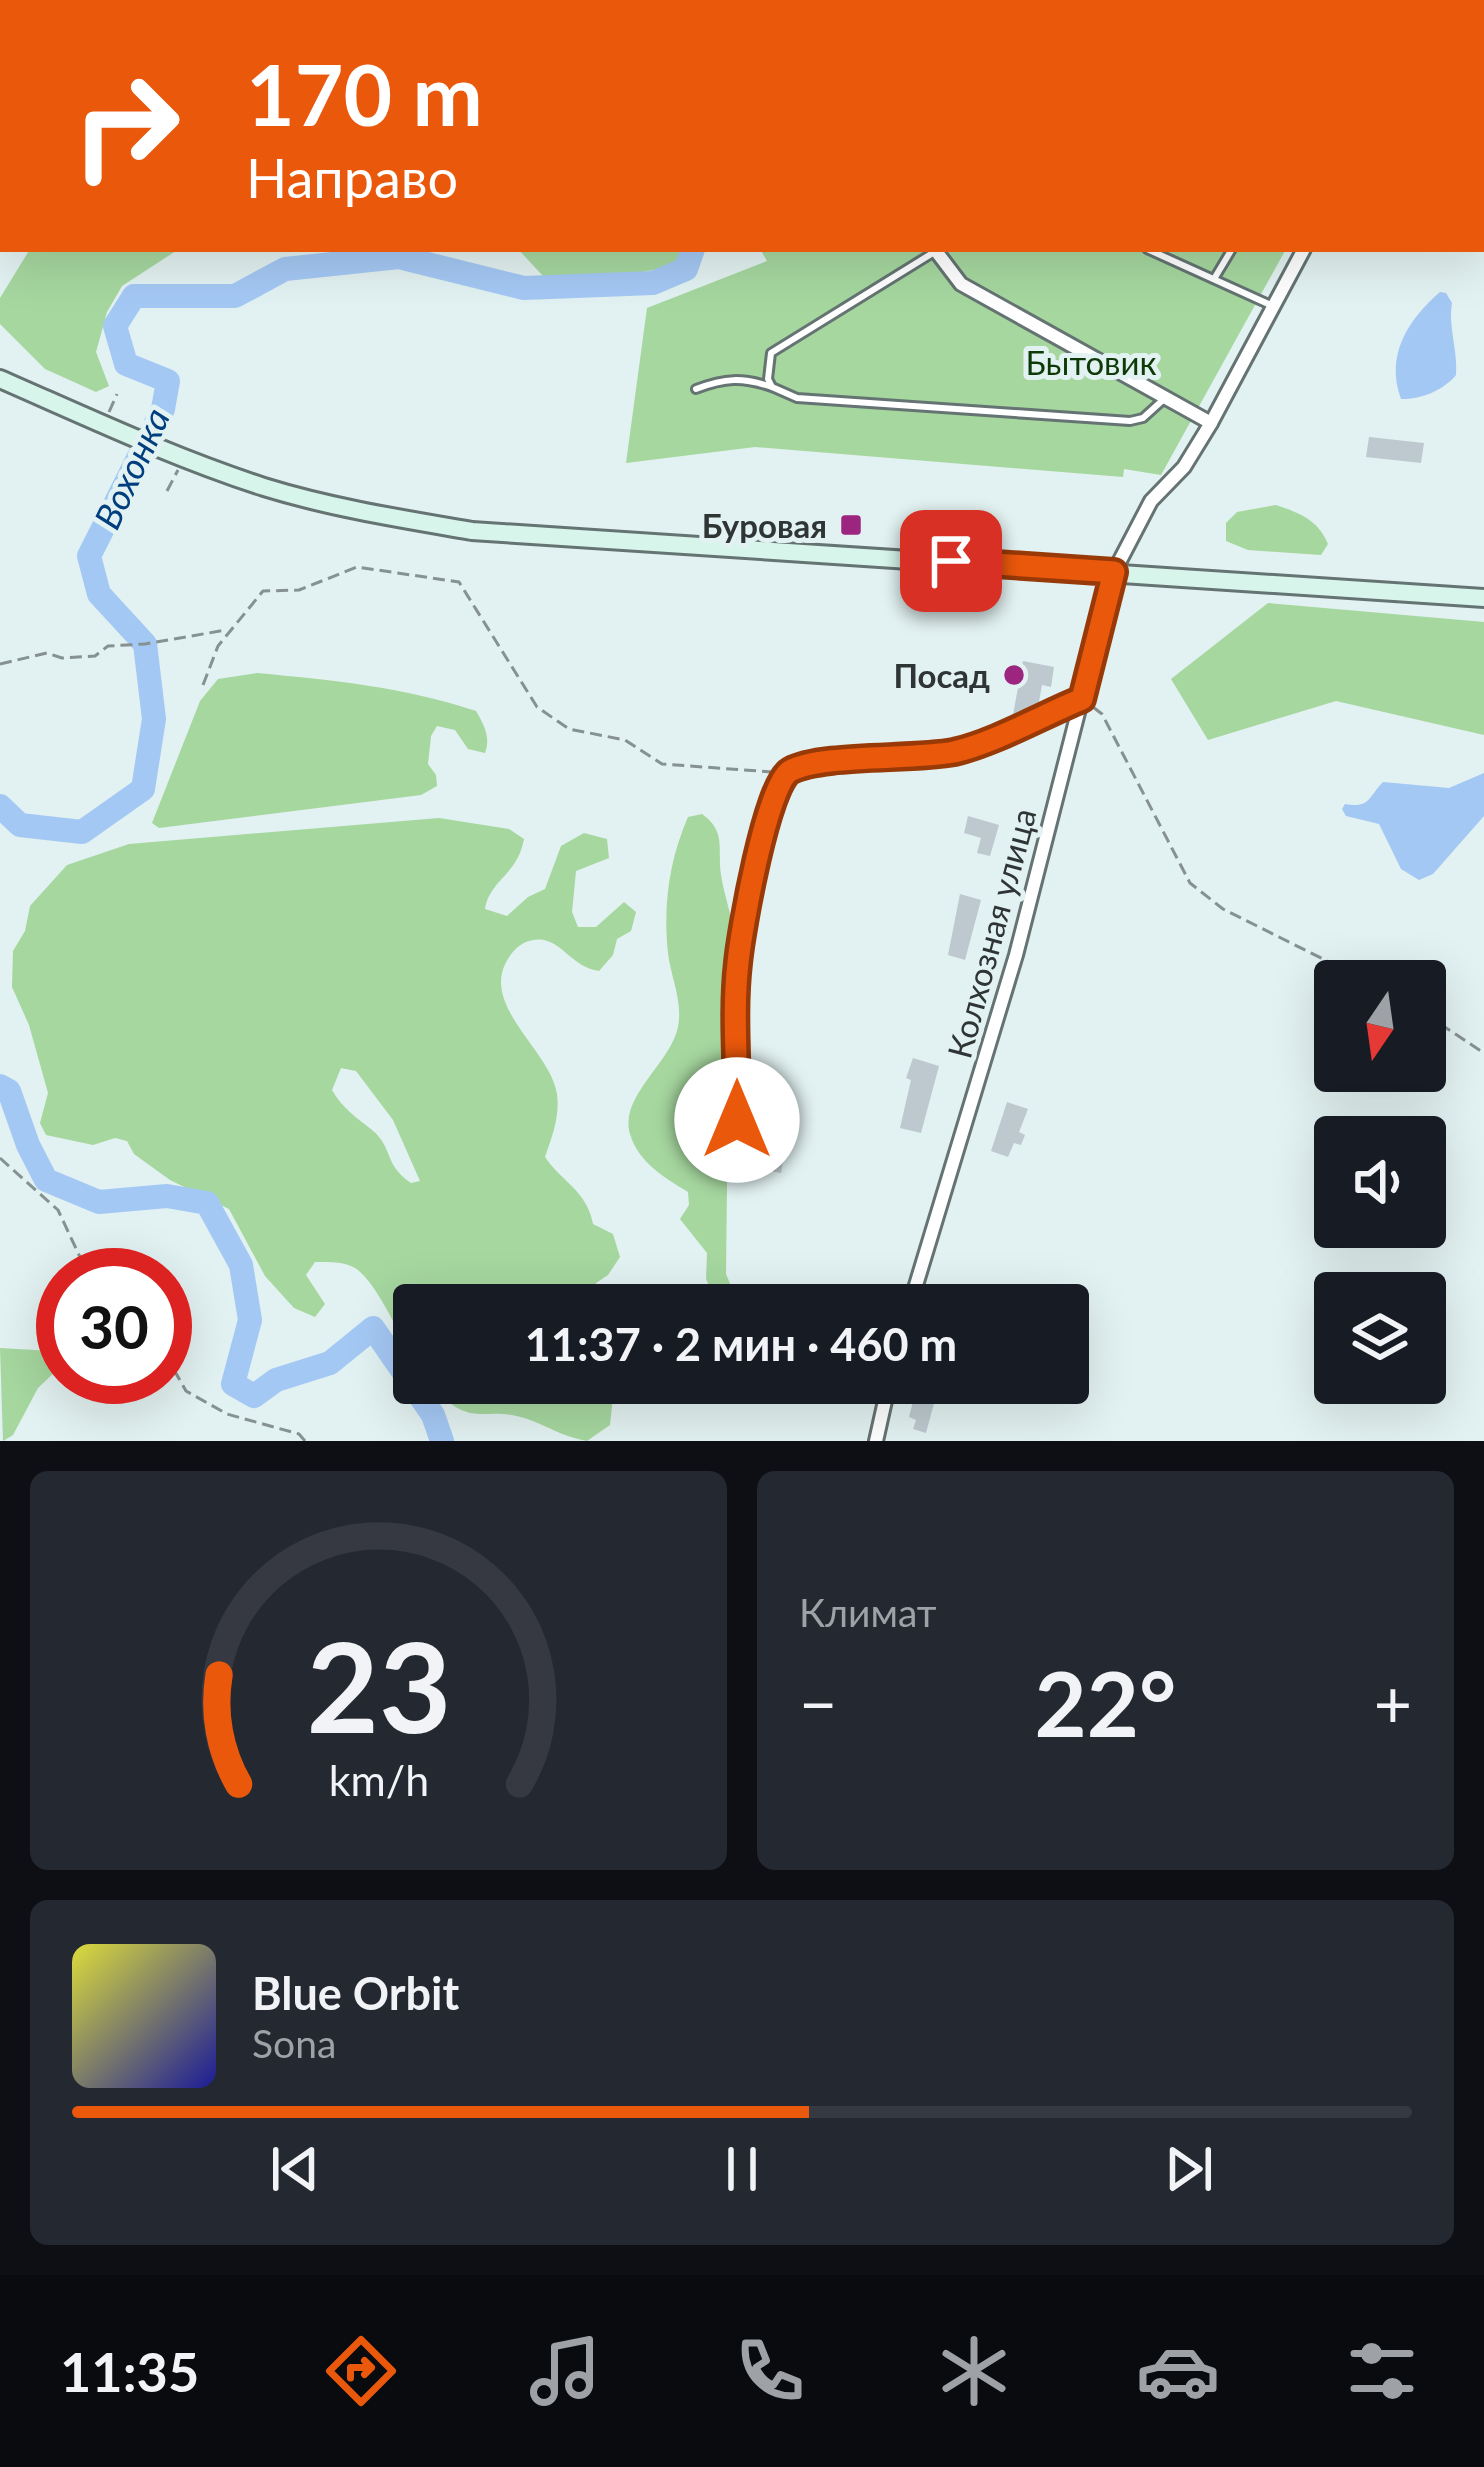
<!DOCTYPE html>
<html lang="ru">
<meta charset="utf-8">
<style>
body{margin:0;font-family:Lato,sans-serif;background:#242831;color:#f1f3f6;height:100vh;display:flex;flex-direction:column;font-size:45px;white-space:nowrap}
*{box-sizing:border-box;margin:0}
p{font-size:39px;color:#9ea1a6}
.icon{flex:none;width:66px;height:66px;fill:none;stroke:currentColor;stroke-width:2;stroke-linecap:round;stroke-linejoin:round}
.map{position:relative;height:1441px;overflow:hidden}
.side{display:flex;flex-direction:column;gap:30px;padding:30px;background:#0d0f14;flex:1}
.side>*{flex:none}
.guide{position:absolute;left:0px;top:0px;width:1485px;height:252px;box-shadow:0 12px 48px #0002;background:#ea580c;color:#fff;overflow:hidden}
.needle{width:78px;rotate:193deg}
.fabs{position:absolute;left:1314px;top:960px;display:grid;gap:24px}
.fabs a{display:grid;place-items:center;width:132px;height:132px;border-radius:12px;background:#171b24;box-shadow:0 12px 48px #0002;font-size:60px}
.speed{position:absolute;left:36px;top:1248px;display:flex;gap:24px;font-size:60px;font-weight:700;text-align:center}
.speed>*{display:grid;place-content:center;width:156px;height:156px;border-radius:50%;background:#171b24;box-shadow:0 12px 48px #0002;line-height:1}
.speed .limit{border:18px solid #d22;background:#fff;color:#111}
.pin{position:absolute;display:grid;place-items:center;width:102px;height:102px;color:#fff;margin:-51px;border-radius:24px;box-shadow:0 6px 18px #0006}
.me{position:absolute;width:132px;margin:-66px;rotate:0deg;stroke-linejoin:round;filter:drop-shadow(0 0 9px #0008)}
.turn{display:flex;align-items:center;gap:42px;height:252px;padding:0 48px;font-size:54px}
.turn .icon{width:156px;height:156px;stroke-width:2.5}
.turn b{display:block;font-size:84px;line-height:102px}
.big{font-size:90px;font-weight:700;line-height:1.1}
.side .tile{flex:1;display:flex;flex-direction:column;justify-content:center;gap:18px;min-width:0;padding:0 42px;border-radius:18px;background:#242831}
.side .dial{align-items:center;gap:0}
.dial svg{height:312px;overflow:visible;fill:none;stroke:#363941;stroke-width:7;stroke-linecap:round;text-anchor:middle}
.dial text{fill:#f1f3f6;stroke:none}
.song{display:flex;align-items:center;gap:36px}
.cover{width:144px;height:144px;border-radius:18px;background:linear-gradient(135deg,hsl(60 70% 55%),hsl(240 70% 35%))}
.played{height:12px;border-radius:6px;background:linear-gradient(90deg,#ea580c 55%,#363941 55%)}
.keys{display:flex;justify-content:space-around;direction:ltr}
.heat{display:flex;justify-content:space-between;align-items:center;font-size:66px;direction:ltr}
.side .tiles{flex:1;display:grid;gap:30px;grid-template-columns:1fr 1fr}
.tile:last-child{grid-column:span 2}
.trip{position:absolute;left:393px;top:1284px;width:696px;height:120px;border-radius:12px;background:#171b24;box-shadow:0 12px 48px #0002;font-weight:700;line-height:120px;text-align:center}
.tab-bar{display:flex;height:192px;justify-content:space-around;align-items:center;background:#090b0e;color:#9ea1a6}
.tab-bar .icon{width:84px;height:84px}
.tab-bar .current{color:#ea580c}
.tab-bar b{font-size:54px;color:#f1f3f6}
.map>svg:first-child{display:block}
.green{fill:#a6d79f;fill-rule:evenodd}
.water{fill:#a4c8f4}
.lines{fill:none;stroke-linecap:round;stroke-linejoin:round}
.river{stroke:#a4c8f4;stroke-width:24}
.building{fill:#bdc9cf}
.service-casing{stroke:#657373;stroke-width:12}
.minor-casing{stroke:#657373;stroke-width:18}
.tertiary-casing{stroke:#657373;stroke-width:21}
.secondary-casing{stroke:#657373;stroke-width:22}
.path{stroke:#869191;stroke-width:3;stroke-dasharray:12 6;stroke-linecap:butt}
.service{stroke:#fff;stroke-width:6}
.minor{stroke:#fff;stroke-width:12}
.tertiary{stroke:#fff;stroke-width:15}
.secondary{stroke:#d7f5eb;stroke-width:16}
.route-casing{stroke:#983908;stroke-width:30}
.route{stroke:#ea580c;stroke-width:21}
.poi-dot{fill:#9c257f;stroke:#e2f1f1;stroke-width:4.5}
.labels{text-anchor:middle;dominant-baseline:central;stroke-width:10;stroke-linejoin:round;paint-order:stroke}
.park-label{font-size:33px;fill:#0e3a07;stroke:#e2f1f1}
.poi-label{font-size:33px;font-weight:bold;fill:#2f3535;stroke:#e2f1f1;text-anchor:end}
.street-label{font-size:33px;fill:#2f3535;stroke:#e2f1f1}
.water-label{font-size:36px;font-style:italic;fill:#003e7d;stroke:#e2f1f1}
</style>
<div class="map">
<svg width="1484" height="1441" viewBox="0 0 1484 1441">
<rect width="100%" height="100%" fill="#e2f1f1"/>
<g class="green">
<polygon points="30,249 179,249 122,286 107,312 96,352 109,386 96,392 45,369 0,324 0,298"/>
<path d="M518,249H683L676,264C633,278 588,277 543,276Z"/>
<polygon points="760,249 1286,249 1161,475 1124,469 1123,477 755,447 626,463 647,308 767,261"/>
<path d="M1276,505C1300,513 1318,520 1328,544L1321,555L1248,550L1226,541V523L1237,512Z"/>
<polygon points="1268,603 1484,622 1484,735 1336,701 1208,740 1171,679"/>
<path d="M257,673C332,680 404,687 476,711C484,725 491,737 485,753L468,749L455,730L437,726L431,736L428,764L436,775L437,786L421,795L159,828L152,823L200,701L218,679Z"/>
<path d="M702,814C727,832 717,849 721,875C723,888 727,901 730,914L726,1274L739,1305H718L706,1279L707,1253L680,1219L689,1205L688,1192C665,1178 638,1162 630,1134C619,1096 671,1063 678,1027C683,1001 671,978 668,953C663,905 669,861 688,817Z"/>
<path d="M439,818L509,829L524,839C517,876 490,879 485,909L507,916L528,897L545,889L561,846L584,833L607,839L609,858L576,871L572,912L578,927H596L624,902L636,912L631,931L617,939L613,955L599,971C573,967 565,945 544,940C531,938 520,943 512,953C473,1002 550,1048 557,1094C560,1116 552,1137 545,1157C562,1182 587,1191 593,1224L613,1234L620,1257L608,1275L596,1283V1305H414V1361C400,1337 377,1282 355,1268C343,1261 328,1262 315,1262L306,1275L325,1304L315,1317L294,1308L265,1276L229,1209L170,1180L134,1154L127,1141L115,1138L93,1145L46,1135L40,1123L48,1093L29,1025L12,987L13,951L25,931L30,906L67,865L129,844ZM341,1068L356,1071L393,1120L420,1181L411,1183C383,1164 394,1148 372,1130C356,1117 343,1109 332,1090Z"/>
<polygon points="0,1348 52,1351 60,1367 38,1388 13,1435 3,1441"/>
<path d="M428,1383H607L613,1397L610,1425L587,1441C562,1436 555,1430 533,1421C483,1401 476,1435 428,1383Z"/>
</g>
<g class="water">
<path d="M1440,292L1446,293L1452,303C1448,327 1458,350 1456,375C1444,390 1420,400 1401,399C1385,355 1408,320 1440,292Z"/>
<path d="M1484,773V816L1433,874L1419,880L1401,869L1379,824L1346,816L1342,809L1345,804C1370,809 1369,796 1383,782L1449,788Z"/>
</g>
<g class="lines">
<g class="river">
<polyline points="1104,3 1114,0"/>
<polyline points="0,806 20,825 82,832 143,789 154,719 145,644 99,594 89,556 163,409 168,381 126,364 115,326 134,296 235,296 285,269 399,257 524,288 653,283 686,269 693,249"/>
<polyline points="0,1086 9,1091 28,1145 46,1180 99,1202 167,1196 207,1203 241,1265 250,1320 233,1384 254,1396 276,1380 330,1363 373,1328 433,1415 442,1441"/>
</g>
</g>
<g class="building">
<polygon points="1369,437 1424,443 1421,463 1366,457"/>
<polygon points="1023,661 1054,667 1051,687 1042,685 1038,707 1012,720"/>
<polygon points="968,816 999,825 990,856 977,853 981,838 964,833"/>
<polygon points="960,894 981,900 965,960 948,955"/>
<polygon points="913,1058 939,1066 921,1133 900,1128 911,1080 906,1078"/>
<polygon points="1007,1102 1028,1109 1019,1132 1025,1135 1021,1145 1014,1143 1008,1157 991,1151"/>
<polygon points="758,1139 786,1144 781,1173 752,1168"/>
<polygon points="916,1390 936,1396 926,1433 913,1429 916,1420 909,1417"/>
</g>
<g class="lines">
<defs>
<g id="service">
<polyline points="1147,249 1275,307"/>
<polyline points="936,251 771,353 768,379 772,387 797,398 1130,421 1143,418 1164,399"/>
<polyline points="1214,279 1232,249"/>
<path d="M696,389C725,378 742,377 772,387"/>
</g>
<g id="minor">
<polyline points="503,0 507,3"/>
<polyline points="702,3 706,0"/>
<polyline points="1430,3 1431,0"/>
<polyline points="936,251 961,284 1211,423"/>
<path d="M736,1150C738,1090 733,1028 737,968C739,935 767,782 793,770C833,751 908,762 955,751C998,742 1041,716 1082,699"/>
<polyline points="910,1305 1016,955 1114,572 1151,501 1184,467 1211,423 1304,249"/>
<polyline points="876,1441 889,1383"/>
</g>
<g id="tertiary">
<polyline points="161,3 163,0"/>
<polyline points="0,232 3,228"/>
</g>
<path id="secondary" d="M0,379C87,417 174,458 264,487C332,508 402,519 472,531L1484,598"/>
</defs>
<use href="#service" class="service-casing"/>
<use href="#minor" class="minor-casing"/>
<use href="#tertiary" class="tertiary-casing"/>
<use href="#secondary" class="secondary-casing"/>
<g class="path">
<polyline points="109,412 117,394"/>
<polyline points="167,491 178,470"/>
<polyline points="0,664 47,653 62,658 95,656 108,646 145,644 226,630"/>
<polyline points="203,685 218,646 263,591 299,590 357,567 459,582 537,707 569,729 625,740 662,764 772,772"/>
<polyline points="1093,707 1102,714 1190,883 1223,909 1367,981"/>
<polyline points="1425,1014 1484,1053"/>
<polyline points="0,1158 58,1210 80,1257 97,1275"/>
<polyline points="165,1354 186,1391 227,1414 299,1434 305,1441"/>
</g>
<use href="#service" class="service"/>
<use href="#minor" class="minor"/>
<use href="#tertiary" class="tertiary"/>
<use href="#secondary" class="secondary"/>
</g>
<g class="lines">
<defs>
<path id="route" d="M737,1120C738,1068 732,1015 738,963C741,931 767,784 790,771C820,754 912,760 954,752C994,743 1043,715 1082,699L1114,572L951,561"/>
</defs>
<use href="#route" class="route-casing"/>
<use href="#route" class="route"/>
</g>
<g class="poi-dot">
<rect x="839" y="513" width="24" height="24" rx="6"/>
<circle cx="1014" cy="675" r="12"/>
</g>
<g class="labels">
<g class="park-label">
<text x="1091" y="362">Бытовик</text>
</g>
<g class="poi-label">
<text x="827" y="525">Буровая</text>
<text x="990" y="675">Посад</text>
</g>
<g class="street-label">
<text transform="translate(991 933) rotate(-75)">Колхозная улица</text>
</g>
<g class="water-label">
<text transform="translate(131 468) rotate(-65)">Вохонка</text>
</g>
</g>
</svg>
<div class="fabs">
<a><svg class="needle" viewBox="-14 -14 28 28"><path d="M0-13l5 13h-10z" fill="#e53935"/><path d="M0 13l5-13h-10z" fill="#9ea1a6"/></svg></a>
<a><svg class="icon" aria-label="sound" viewBox="0 0 24 24"><path d="M4 9h4l5-4v14l-5-4H4zM17 9q2 3 0 6"/></svg></a>
<a><svg class="icon" aria-label="layers" viewBox="0 0 24 24"><path d="M12 4l9 5-9 5-9-5zM3 14l9 5 9-5"/></svg></a>
</div>
<div class="speed"><div class="limit">30</div></div>
<div class="pin" style="left:951px;top:561px;background:#d93025"><svg class="icon" aria-label="arrive" viewBox="0 0 24 24"><path d="M6 21V4h12l-3 4 3 4H6"/></svg></div>
<svg class="me" style="left:737px;top:1120px" viewBox="-20 -20 40 40"><circle r="19" fill="#fff"/><path d="M0-13L10 11 0 6-10 11z" fill="#ea580c"/></svg>
<div class="trip">11:37 · 2 мин · 460 m</div>
<div class="guide">
<div class="turn"><svg class="icon" aria-label="right" viewBox="0 0 24 24"><path d="M7 20v-9h11M14 6l5 5-5 5"/></svg><div><b>170 m</b>Направо</div></div>
</div>
</div>
<section class="side">
<div class="tiles">
<div class="tile dial"><svg viewBox="0 0 100 80">
<path d="M14 69A42 42 0 1 1 86 69"/>
<path d="M14 69A42 42 0 0 1 9 41" stroke="#ea580c"/>
<text x="50" y="56" font-size="32" font-weight="700">23</text>
<text x="50" y="72" font-size="11">km/h</text>
</svg></div>
<div class="tile"><p>Климат</p>
<div class="heat"><a>−</a><b class="big">22°</b><a>+</a></div>
</div>
<div class="tile">
<div class="song"><i class="cover"></i><div><b>Blue Orbit</b><p>Sona</p></div></div>
<div class="played"></div>
<div class="keys"><svg class="icon" aria-label="previous" viewBox="0 0 24 24"><path d="M18 5L8 12l10 7zM5 5v14"/></svg><svg class="icon" aria-label="pause" viewBox="0 0 24 24"><path d="M8 5v14M16 5v14"/></svg><svg class="icon" aria-label="next" viewBox="0 0 24 24"><path d="M6 5l10 7-10 7zM19 5v14"/></svg></div>
</div>
</div>
</section>
<nav class="tab-bar">
<b>11:35</b>
<svg class="icon current" aria-label="directions" viewBox="0 0 24 24"><path d="M12 3l9 9-9 9-9-9zM9 14v-3h6M13 9l2 2-2 2"/></svg>
<svg class="icon" aria-label="music" viewBox="0 0 24 24"><path d="M9 18V5l10-2v13"/><circle cx="6" cy="18" r="3"/><circle cx="16" cy="16" r="3"/></svg>
<svg class="icon" aria-label="phone" viewBox="0 0 24 24"><path d="M5 4h4l2 5-3 2q2 4 5 5l2-3 5 2v4C11 20 4 13 5 4z"/></svg>
<svg class="icon" aria-label="climate" viewBox="0 0 24 24"><path d="M12 3v18M4 7l16 10M4 17L20 7"/></svg>
<svg class="icon" aria-label="car" viewBox="0 0 24 24"><path d="M5 17H2v-5l4-1 3-4h7l3 4 3 1v5h-3M9 17h6M6 11h13"/><circle cx="7" cy="17" r="2"/><circle cx="17" cy="17" r="2"/></svg>
<svg class="icon" aria-label="filters" viewBox="0 0 24 24"><path d="M4 7h16M4 17h16"/><circle cx="9" cy="7" r="2"/><circle cx="15" cy="17" r="2"/></svg>
</nav>
